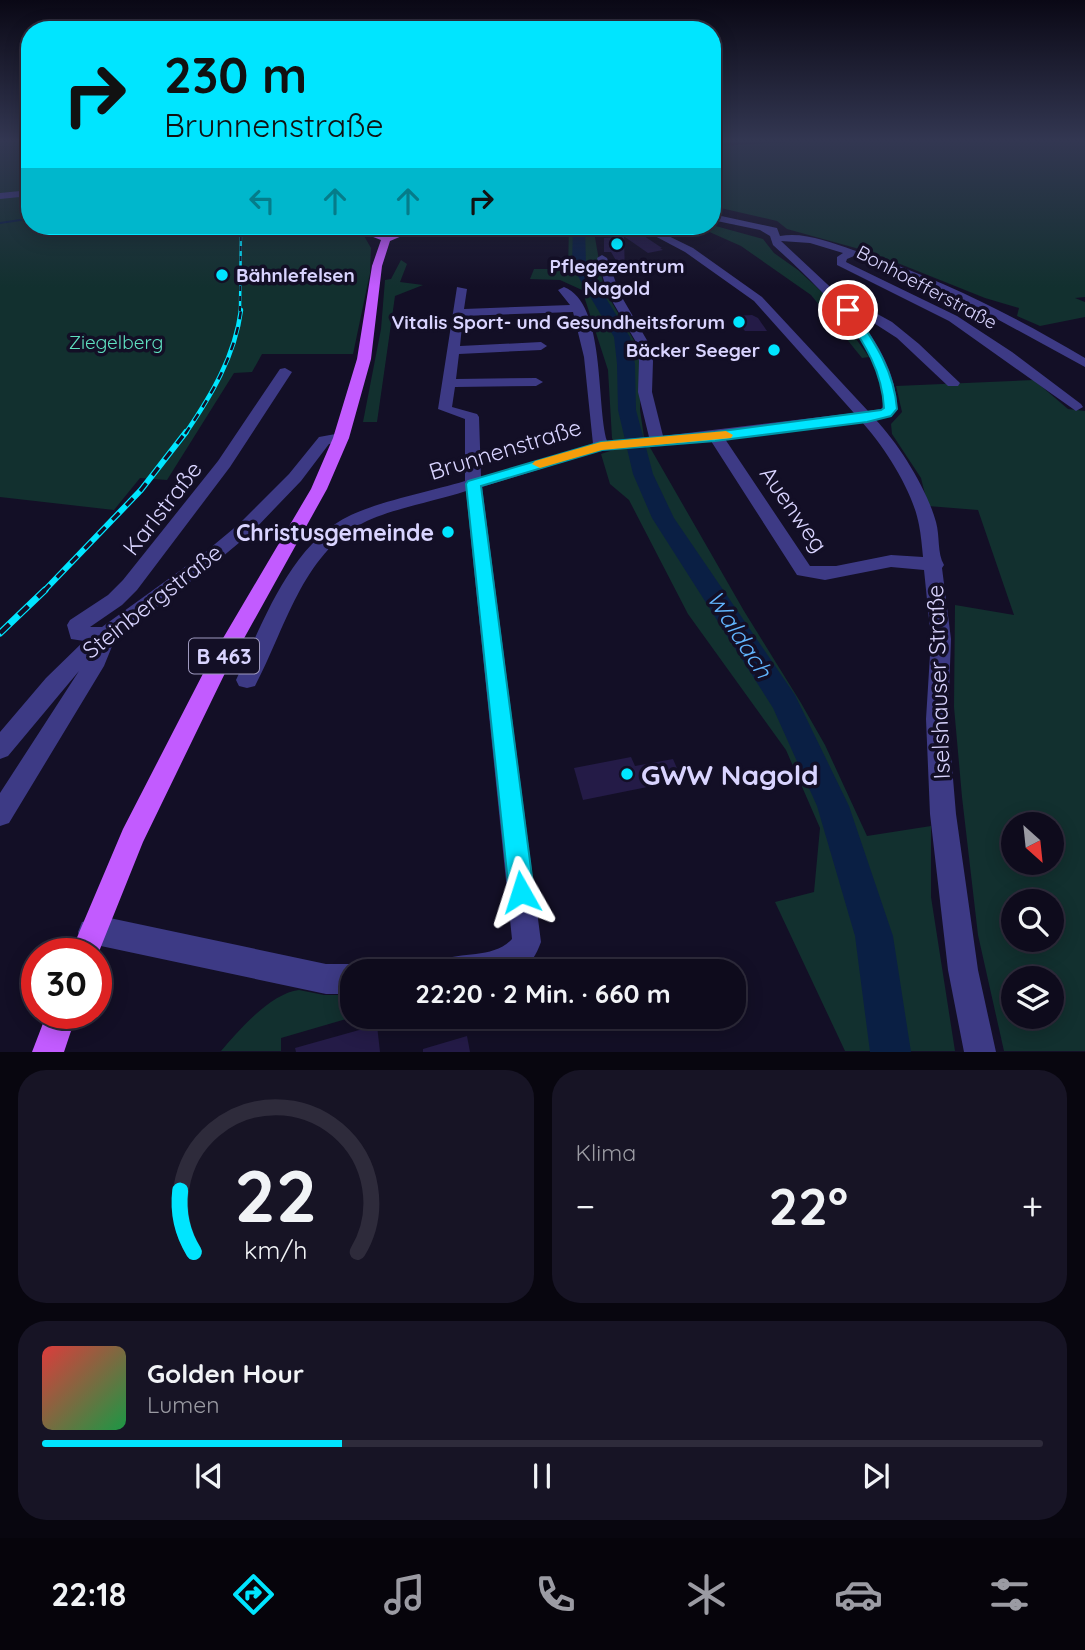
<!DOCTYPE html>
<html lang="de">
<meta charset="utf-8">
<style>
body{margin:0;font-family:Quicksand,sans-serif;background:#171425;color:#f1f3f6;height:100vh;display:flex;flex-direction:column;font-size:26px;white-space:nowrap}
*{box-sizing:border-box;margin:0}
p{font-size:23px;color:#9b9ba3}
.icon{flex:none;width:38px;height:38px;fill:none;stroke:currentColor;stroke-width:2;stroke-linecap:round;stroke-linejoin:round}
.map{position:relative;height:1052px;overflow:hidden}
.details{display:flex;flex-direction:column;gap:18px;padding:18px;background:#08060f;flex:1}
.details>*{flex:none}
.top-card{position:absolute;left:21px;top:21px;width:700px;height:214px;border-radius:28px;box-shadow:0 4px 18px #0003,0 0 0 2px #2e2b3b;background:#00e5ff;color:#111;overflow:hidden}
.needle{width:46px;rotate:153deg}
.fabs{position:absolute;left:1001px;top:812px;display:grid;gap:14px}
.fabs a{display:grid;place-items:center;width:63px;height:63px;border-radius:50%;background:#0e0b1c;box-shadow:0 4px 18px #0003,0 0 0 2px #2e2b3b;font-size:35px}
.speed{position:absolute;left:21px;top:938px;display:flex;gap:14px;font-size:35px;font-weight:700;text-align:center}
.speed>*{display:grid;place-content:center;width:91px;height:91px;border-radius:50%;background:#0e0b1c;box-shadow:0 4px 18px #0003,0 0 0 2px #2e2b3b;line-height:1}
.speed .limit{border:10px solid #d22;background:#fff;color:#111}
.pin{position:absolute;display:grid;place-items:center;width:60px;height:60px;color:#fff;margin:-30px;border:4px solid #fff;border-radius:50%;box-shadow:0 2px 7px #0007}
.me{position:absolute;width:77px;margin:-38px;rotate:354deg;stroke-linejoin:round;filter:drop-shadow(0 0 5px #0008)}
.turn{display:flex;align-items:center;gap:24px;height:147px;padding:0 28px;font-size:32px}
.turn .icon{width:91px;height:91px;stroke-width:2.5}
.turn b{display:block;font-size:49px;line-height:60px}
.lanes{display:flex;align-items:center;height:66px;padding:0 28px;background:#0003;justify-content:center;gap:35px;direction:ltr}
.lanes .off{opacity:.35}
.big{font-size:52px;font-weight:700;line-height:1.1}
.details .card{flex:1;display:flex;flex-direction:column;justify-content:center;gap:10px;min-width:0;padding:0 24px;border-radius:28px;background:#171425}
.details .dial{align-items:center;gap:0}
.dial svg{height:182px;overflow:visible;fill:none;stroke:#2e2b3b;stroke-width:7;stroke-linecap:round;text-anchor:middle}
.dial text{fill:#f1f3f6;stroke:none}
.song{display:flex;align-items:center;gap:21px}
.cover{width:84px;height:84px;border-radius:10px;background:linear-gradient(135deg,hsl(0 70% 55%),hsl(140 70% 35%))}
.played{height:7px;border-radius:4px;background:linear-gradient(90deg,#00e5ff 30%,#2e2b3b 30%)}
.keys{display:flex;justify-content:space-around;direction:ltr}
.heat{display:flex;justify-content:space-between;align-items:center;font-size:38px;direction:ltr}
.details .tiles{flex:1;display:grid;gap:18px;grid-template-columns:1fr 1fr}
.card:last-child{grid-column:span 2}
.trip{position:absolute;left:340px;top:959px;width:406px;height:70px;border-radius:28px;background:#0e0b1c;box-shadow:0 4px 18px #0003,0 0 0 2px #2e2b3b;font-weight:700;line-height:70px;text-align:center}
.tabs{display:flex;height:112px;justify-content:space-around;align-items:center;background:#06040b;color:#9b9ba3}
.tabs .icon{width:49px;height:49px}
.tabs .current{color:#00e5ff}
.tabs b{font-size:32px;color:#f1f3f6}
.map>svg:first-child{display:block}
.green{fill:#12302f;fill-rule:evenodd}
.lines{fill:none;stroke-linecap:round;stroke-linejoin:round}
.stream{stroke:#0a1f44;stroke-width:2}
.river{fill:#0a1f44;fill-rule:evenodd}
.building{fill:#241b47}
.minor{fill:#3d3a85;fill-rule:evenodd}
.major{fill:#c25bff;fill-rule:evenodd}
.rail-far3-casing{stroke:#00e5ff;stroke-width:2.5}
.rail-far2-casing{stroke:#00e5ff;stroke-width:4.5}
.rail-far1-casing{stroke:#00e5ff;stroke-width:6}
.rail-casing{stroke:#00e5ff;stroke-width:7}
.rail-far3{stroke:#130f26;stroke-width:2;stroke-dasharray:5;stroke-linecap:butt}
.rail-far2{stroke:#130f26;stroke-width:2.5;stroke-dasharray:8;stroke-linecap:butt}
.rail-far1{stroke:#130f26;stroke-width:3.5;stroke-dasharray:10;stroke-linecap:butt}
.rail{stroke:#130f26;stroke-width:4.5;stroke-dasharray:13;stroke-linecap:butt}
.route{fill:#00e5ff;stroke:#0095a6;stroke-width:2}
.slow{fill:#f59e0b}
.poi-dot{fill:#00e5ff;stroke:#130f26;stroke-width:2.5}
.labels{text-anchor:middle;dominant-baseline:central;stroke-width:7;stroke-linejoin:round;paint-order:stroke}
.far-poi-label{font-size:19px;font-weight:bold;fill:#d9d4ff;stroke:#130f26;text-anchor:end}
.far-street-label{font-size:19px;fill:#d9d4ff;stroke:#130f26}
.far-park-label{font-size:19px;fill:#5fe0c0;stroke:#130f26}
.shield{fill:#130f26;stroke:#9e99be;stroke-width:2}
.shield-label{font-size:21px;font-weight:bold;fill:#d9d4ff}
.street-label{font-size:23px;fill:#d9d4ff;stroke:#130f26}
.poi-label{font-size:23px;font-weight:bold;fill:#d9d4ff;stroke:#130f26;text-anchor:end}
.water-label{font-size:24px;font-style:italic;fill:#62b6ff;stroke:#130f26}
.near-poi-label{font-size:28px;font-weight:bold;fill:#d9d4ff;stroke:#130f26;text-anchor:start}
</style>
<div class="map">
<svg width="1085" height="1052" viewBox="0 0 1085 1052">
<rect width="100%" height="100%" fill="#130f26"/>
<g class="green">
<polygon points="0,140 30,140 30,190 0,194"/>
<polygon points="818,140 1085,140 1085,297 1075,298 1085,302 1085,317 1040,326 1017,316 1019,308 985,298 870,252 787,229 777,221 712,206 712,143 721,146"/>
<polygon points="30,194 30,226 291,226 363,234 371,248 370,273 353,354 262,354 252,372 234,373 167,480 140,478 114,510 0,497 0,197"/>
<polygon points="712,225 763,239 774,253 798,270 823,293 869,357 862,358 811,295 741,246 696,226"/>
<polygon points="569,226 593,226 604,289 635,342 640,364 640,410 644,437 744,611 801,703 825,745 867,836 931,826 931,897 955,1051 845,1051 775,902 814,892 820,828 786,750 688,614 629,500 610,484 601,454 616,449 612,438 608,370 582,290 560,280 530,279 534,269 568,269"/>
<polygon points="401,260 407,264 400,282 423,285 395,296 377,422 363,422 381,329 385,280 391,279"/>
<path d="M1034,380L1068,409L1085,411V1051H1004L978,935L962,797L954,707L955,605L1014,615L978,510L928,506L921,478L892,434L891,424L902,412L896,386ZM1013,824H1052V863H1013ZM1013,901H1052V940H1013ZM1013,978H1052V1017H1013Z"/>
<path d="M299,990L324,995H352L353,1017L281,1038V1051H221C239,1030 271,993 299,990Z"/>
</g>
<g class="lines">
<polyline class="stream" points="0,223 27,219"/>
<polygon class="river" points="573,226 585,226 586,266 630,337 635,364 636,410 653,474 674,518 795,695 849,806 893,936 911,1052 870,1052 855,936 817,806 773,708 652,518 633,474 618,410 617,364 614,337 572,266"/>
</g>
<g class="building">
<polygon points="641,234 662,248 660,248 663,250 648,253 625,237"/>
<polygon points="624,237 625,276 611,252 604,252 604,238"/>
<polygon points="752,315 758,318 767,331 745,331 733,316"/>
<polygon points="631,757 635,766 673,759 682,780 583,800 574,768"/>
<polygon points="377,1025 380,1052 296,1052 295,1048"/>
<polygon points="467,1036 470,1052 423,1052 423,1049"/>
</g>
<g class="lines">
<g class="minor">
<polygon points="30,190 30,196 0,199 0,193"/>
<path d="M712,214L777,228L780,236C805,232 829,242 853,250C935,276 1011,314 1085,358V367L964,301L903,274L854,256L847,259L846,262L856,267L957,316L1012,352L1081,404L1083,407L1076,411L949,321L837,265V257L843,253L810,243L781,241L842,298L861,305L892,322L919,344L960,383L958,386H948L897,338L852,309C874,337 897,372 897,409L891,416L875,419C899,444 927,489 936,522C940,536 937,553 944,565L942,568L951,639L948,719L956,814L978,970L996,1052H964L948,970L930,814L926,719L931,639L924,570L891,567L825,580L797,575L711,441L602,450L482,487L541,942C536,955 531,965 518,971H434L439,961C462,951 494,959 512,939L466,491C436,501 390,509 363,523C302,554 285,630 255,686L247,688L239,686L236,680C263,623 290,544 351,515C381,501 432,491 465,481V419L438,409L457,287L467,289L464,309L570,305L558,290L564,287C606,303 596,405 607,441L649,437L638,392L639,361L636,342L608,294L597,258L602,255L607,258L620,294L648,342L653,361L652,392L663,436L854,413L754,301L685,252L636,226H648L693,248L762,297L868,411L882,409C896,356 808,277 773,245L770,236L760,230L712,220ZM573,312L584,357L593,444L481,477L479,417L477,414L452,407L455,387L536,386L543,382L536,378L456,379L459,354L541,350L547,346L541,342L460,346L463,316ZM861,421C884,446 913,491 919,525C921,535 922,547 923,557L891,555L836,566H810L725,439Z"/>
<polygon points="286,226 373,231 378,234 373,237 314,235"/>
<polygon points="285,368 292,372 230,467 137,590 122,605 90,627 102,627 203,554 239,524 289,474 319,437 341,433 349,438 346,441 329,444 301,481 252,532 216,562 115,639 104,666 9,823 0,826 0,793 79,671 8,756 0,759 0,732 46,678 84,641 71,639 67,625 70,620 108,595 123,580 218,461 280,369"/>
<polygon points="105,917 326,964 352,964 364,971 352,971 352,994 326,994 82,942 78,932 82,922"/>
</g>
<g class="major">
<path d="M384,226L401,227L409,233L390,241L382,266L371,359L349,438L327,489L227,669L143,842L96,959V954H70L123,829L209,662L311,489L333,438L357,359L372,266L381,240L368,235ZM386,232H397L381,234Z"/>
<polygon points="47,1013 77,1013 64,1052 32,1052"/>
</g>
<defs>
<polyline id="rail-far3" points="240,311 241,226"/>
<path id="rail-far2" d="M185,434C211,396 235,356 241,310"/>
<polyline id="rail-far1" points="43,592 141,490 186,432"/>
<polyline id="rail" points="0,633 45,590"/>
</defs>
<use href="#rail-far3" class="rail-far3-casing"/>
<use href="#rail-far2" class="rail-far2-casing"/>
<use href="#rail-far1" class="rail-far1-casing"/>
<use href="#rail" class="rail-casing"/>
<use href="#rail-far3" class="rail-far3"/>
<use href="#rail-far2" class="rail-far2"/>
<use href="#rail-far1" class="rail-far1"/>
<use href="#rail" class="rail"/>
</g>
<linearGradient id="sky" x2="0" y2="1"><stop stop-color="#0a0815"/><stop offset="0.49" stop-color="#333752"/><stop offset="1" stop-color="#333752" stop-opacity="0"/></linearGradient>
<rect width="1085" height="287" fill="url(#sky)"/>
<path class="route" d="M844,307H851C873,340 894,369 897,409L891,416L867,422L715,441L602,450L481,486L534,892L530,901L521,904L513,901L509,892L466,484L468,481L601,442L715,432L881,410L884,408C882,369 863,342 842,310Z"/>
<polygon class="slow" points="726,431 733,435 731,438 602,450 540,468 532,464 535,461 601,442"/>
<g class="poi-dot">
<circle cx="617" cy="244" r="7"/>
<circle cx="222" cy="275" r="7"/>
<circle cx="739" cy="322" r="7"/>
<circle cx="774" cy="350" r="7"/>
<circle cx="448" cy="532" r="7"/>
<circle cx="627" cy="774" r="7"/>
</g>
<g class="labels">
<g class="far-poi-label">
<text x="617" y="266" text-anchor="middle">Pflegezentrum<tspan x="617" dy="22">Nagold</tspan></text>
<text x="236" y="275" text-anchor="start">Bähnlefelsen</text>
<text x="725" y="322">Vitalis Sport- und Gesundheitsforum</text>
<text x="760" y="350">Bäcker Seeger</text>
</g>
<g class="far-street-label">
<text transform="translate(927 287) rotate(28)">Bonhoefferstraße</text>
</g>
<g class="far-park-label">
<text x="116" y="342">Ziegelberg</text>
</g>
<rect class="shield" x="189" y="638.5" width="70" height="35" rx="5"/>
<g class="shield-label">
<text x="224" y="656">B 463</text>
</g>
<g class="street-label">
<text transform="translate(505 449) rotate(-17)">Brunnenstraße</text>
<text transform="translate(162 508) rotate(-52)">Karlstraße</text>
<text transform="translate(794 509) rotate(55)">Auenweg</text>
<text transform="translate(152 601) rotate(-38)">Steinbergstraße</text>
<text transform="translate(938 682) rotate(-92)">Iselshauser Straße</text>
</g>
<g class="poi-label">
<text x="434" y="532">Christusgemeinde</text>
</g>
<g class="water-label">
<text transform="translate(740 634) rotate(57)">Waldach</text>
</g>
<g class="near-poi-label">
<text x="641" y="774">GWW Nagold</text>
</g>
</g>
</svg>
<div class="fabs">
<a><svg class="needle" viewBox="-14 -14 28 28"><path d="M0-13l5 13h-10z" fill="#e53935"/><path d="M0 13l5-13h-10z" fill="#9b9ba3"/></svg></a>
<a><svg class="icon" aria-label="search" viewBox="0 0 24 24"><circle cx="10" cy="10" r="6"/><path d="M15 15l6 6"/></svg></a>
<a><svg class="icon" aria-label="layers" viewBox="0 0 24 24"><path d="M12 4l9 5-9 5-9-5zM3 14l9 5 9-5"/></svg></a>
</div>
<div class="speed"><div class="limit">30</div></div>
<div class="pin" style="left:848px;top:310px;background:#d93025"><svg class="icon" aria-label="arrive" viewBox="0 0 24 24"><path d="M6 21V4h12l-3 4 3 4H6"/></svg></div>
<svg class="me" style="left:521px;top:892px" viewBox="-20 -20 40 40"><path d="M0-17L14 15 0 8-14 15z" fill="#00e5ff" stroke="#fff" stroke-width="4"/></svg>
<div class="trip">22:20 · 2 Min. · 660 m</div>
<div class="top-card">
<div class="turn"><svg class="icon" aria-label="right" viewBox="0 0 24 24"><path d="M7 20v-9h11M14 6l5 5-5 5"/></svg><div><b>230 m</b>Brunnenstraße</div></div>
<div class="lanes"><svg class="icon off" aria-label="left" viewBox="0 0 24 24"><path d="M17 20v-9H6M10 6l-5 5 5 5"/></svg><svg class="icon off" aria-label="ahead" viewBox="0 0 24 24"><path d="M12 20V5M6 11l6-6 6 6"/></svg><svg class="icon off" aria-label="ahead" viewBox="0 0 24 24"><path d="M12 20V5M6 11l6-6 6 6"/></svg><svg class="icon" aria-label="right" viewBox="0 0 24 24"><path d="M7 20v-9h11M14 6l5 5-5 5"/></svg></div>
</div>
</div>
<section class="details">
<div class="tiles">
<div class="card dial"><svg viewBox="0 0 100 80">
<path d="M14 69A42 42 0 1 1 86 69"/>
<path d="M14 69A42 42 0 0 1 8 42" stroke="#00e5ff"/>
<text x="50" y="56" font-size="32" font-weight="700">22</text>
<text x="50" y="72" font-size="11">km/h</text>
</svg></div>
<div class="card"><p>Klima</p>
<div class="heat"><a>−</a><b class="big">22°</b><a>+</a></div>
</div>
<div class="card">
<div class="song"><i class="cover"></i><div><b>Golden Hour</b><p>Lumen</p></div></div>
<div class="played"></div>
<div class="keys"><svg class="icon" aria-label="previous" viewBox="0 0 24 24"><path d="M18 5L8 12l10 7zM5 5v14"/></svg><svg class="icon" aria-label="pause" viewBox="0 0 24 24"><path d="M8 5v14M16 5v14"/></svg><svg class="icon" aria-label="next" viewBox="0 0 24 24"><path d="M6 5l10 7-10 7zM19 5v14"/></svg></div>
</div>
</div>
</section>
<nav class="tabs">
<b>22:18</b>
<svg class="icon current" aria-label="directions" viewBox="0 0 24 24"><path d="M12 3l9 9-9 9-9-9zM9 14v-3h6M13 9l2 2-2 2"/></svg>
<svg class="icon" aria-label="music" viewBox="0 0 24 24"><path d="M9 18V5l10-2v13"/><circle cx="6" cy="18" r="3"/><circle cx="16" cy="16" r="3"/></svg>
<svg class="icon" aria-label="phone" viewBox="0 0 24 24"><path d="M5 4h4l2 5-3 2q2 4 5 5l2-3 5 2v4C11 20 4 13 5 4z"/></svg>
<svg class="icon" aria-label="climate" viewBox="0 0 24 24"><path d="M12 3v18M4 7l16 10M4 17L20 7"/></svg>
<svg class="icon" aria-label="car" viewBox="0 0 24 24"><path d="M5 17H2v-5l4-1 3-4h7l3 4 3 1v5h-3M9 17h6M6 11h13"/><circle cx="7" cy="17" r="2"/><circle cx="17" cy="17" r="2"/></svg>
<svg class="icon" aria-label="filters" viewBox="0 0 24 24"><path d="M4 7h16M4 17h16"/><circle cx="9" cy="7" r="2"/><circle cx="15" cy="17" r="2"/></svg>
</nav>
